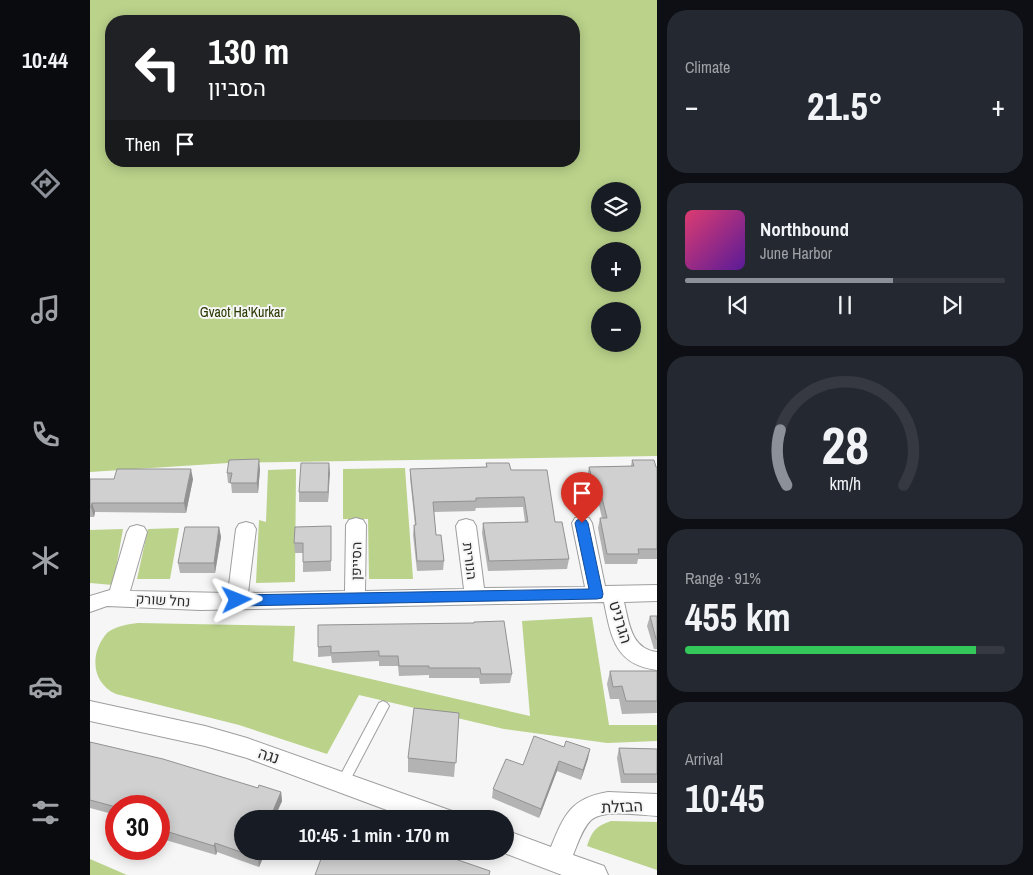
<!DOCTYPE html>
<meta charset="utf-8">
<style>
body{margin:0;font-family:"Archivo Narrow",Heebo,sans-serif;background:#242831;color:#f1f3f6;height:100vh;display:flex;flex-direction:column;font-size:19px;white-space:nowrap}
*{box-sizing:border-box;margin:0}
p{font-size:16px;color:#9ea1a6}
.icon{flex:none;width:28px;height:28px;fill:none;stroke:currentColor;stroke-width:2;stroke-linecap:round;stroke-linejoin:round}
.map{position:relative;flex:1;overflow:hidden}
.sheet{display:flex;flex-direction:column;gap:10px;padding:10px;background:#0d0f14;width:376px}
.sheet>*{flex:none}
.top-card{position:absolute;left:15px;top:15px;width:475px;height:152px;border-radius:20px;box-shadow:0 2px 12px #0003;background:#202124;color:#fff;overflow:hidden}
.controls{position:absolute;left:501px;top:182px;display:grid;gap:10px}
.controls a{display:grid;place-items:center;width:50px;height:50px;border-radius:50%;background:#171b24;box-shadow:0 2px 12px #0003;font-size:25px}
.speed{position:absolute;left:15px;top:795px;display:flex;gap:10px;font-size:25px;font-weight:700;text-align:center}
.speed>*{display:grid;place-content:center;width:65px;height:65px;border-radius:50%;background:#171b24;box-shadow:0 2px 12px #0003;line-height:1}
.speed .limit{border:8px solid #d22;background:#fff;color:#111}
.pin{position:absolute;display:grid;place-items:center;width:42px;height:42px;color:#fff;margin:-51px -21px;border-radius:50% 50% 50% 0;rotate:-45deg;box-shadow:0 0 5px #0007}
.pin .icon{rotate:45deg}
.me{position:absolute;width:55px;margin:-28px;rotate:88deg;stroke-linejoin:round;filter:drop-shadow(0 0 4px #0008)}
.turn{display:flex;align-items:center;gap:18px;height:105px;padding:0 20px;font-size:22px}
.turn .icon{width:65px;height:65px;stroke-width:2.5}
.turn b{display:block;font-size:35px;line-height:42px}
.then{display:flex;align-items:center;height:48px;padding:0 20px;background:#0003;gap:10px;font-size:19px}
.big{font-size:38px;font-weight:700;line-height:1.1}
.sheet .widget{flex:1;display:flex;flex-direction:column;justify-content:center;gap:8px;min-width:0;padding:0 18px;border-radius:20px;background:#242831}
.sheet .dial{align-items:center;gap:0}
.dial svg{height:130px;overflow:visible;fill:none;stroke:#363941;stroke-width:7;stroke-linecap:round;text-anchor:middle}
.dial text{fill:#f1f3f6;stroke:none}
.song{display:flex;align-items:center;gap:15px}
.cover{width:60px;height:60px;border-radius:8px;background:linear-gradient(135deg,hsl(340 70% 55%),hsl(270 70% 35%))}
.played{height:5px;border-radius:2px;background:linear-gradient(90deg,#8c9099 65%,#363941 65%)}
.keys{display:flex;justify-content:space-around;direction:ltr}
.heat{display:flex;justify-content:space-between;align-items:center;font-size:28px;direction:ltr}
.charge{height:8px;border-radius:4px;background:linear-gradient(90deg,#34c759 91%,#363941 0)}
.trip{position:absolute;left:144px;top:810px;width:280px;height:50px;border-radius:25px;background:#171b24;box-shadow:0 2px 12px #0003;font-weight:700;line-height:50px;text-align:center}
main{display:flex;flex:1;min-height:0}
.tabs{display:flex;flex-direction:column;width:90px;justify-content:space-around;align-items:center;background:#090b0e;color:#9ea1a6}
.tabs .icon{width:35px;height:35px}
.tabs .active{color:#8c9099}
.tabs b{font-size:22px;color:#f1f3f6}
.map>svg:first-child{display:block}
.green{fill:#bad28a;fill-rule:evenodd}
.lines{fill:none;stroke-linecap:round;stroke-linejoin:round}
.lane-casing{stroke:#9e9e9f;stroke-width:2}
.street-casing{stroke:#9e9e9f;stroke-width:2}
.lane{fill:#fff;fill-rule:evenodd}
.street{fill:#fff;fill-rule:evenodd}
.wall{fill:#b4b3b3}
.shaded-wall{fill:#929292}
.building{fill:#d1d0d0;stroke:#929292}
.route{fill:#1a73e8;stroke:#114b97}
.labels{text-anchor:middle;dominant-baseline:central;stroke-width:4;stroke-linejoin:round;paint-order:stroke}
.park-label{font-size:14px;fill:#2a3800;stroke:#f6f6f7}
.street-label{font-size:14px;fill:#2d2d2e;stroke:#f6f6f7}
.near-street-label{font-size:16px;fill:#2d2d2e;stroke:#f6f6f7}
</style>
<main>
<nav class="tabs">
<b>10:44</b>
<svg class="icon active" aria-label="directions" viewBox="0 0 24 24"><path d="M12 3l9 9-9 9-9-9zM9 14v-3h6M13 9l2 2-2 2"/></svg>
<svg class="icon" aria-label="music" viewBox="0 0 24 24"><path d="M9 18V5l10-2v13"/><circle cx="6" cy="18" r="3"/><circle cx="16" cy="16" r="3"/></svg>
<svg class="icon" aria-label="phone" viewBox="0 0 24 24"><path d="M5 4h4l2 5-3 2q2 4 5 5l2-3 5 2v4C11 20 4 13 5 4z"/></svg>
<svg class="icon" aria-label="climate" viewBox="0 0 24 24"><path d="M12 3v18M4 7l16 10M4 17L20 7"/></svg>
<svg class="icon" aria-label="car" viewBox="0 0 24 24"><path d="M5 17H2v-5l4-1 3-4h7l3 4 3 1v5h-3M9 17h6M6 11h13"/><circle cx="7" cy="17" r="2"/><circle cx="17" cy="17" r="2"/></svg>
<svg class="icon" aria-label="filters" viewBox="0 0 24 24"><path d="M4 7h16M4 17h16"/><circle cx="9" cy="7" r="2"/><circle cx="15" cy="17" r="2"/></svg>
</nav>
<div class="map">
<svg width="567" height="875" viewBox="0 0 567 875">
<rect width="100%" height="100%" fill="#f6f6f7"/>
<g class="green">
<path d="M0,0H567V456L138,463L0,472ZM21,21H484V161H21ZM510,191H542V224H510ZM510,251H542V284H510ZM510,311H542V344H510Z"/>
<polygon points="315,468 323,579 279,579 278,519 253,519 253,469"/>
<polygon points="206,469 205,582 166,583 169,520 176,522 178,470"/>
<polygon points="89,528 80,579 47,579 58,529"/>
<polygon points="33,529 23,585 0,583 0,530"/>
<path d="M502,617L519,725H567V741L517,743L414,729L269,695L237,754L149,725L26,694C0,682 0,651 18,632C27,626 38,624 48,623L205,626L203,661L440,716L432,621Z"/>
<path d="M521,821L567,822V870L497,846C502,831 506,826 521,821Z"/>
<polygon points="0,859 37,875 0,875"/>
</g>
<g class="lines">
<defs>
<polygon id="lane" points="293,701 297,703 299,706 257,786 253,787 249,786 247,782 249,778 289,703"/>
<g id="street">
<path d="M492,516L499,518L502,523L515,586L567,585V601L534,602C539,623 541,649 567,652V670C525,665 521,637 514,602L110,610L17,606L0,612V596L20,590L37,532L40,527L47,525L54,527L57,532L40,591L138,593L146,529L149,524L156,522L163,524L166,529L158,593L255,591L256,525L259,520L266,518L273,520L276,525L275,591L374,589L366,526L369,521L376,519L383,521L386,526L394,588L495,587L482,523L485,518Z"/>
<polygon points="0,701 115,726 157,738 362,811 365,819 321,819 157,758 115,746 0,721"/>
<path d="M518,792L567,794V816C550,815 514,809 501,820C492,829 488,843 483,855L514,866L518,875H472L409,851H415V830L461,847C474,815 481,798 518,792Z"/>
</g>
</defs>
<use href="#lane" class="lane-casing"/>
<use href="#street" class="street-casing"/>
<use href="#lane" class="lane"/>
<use href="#street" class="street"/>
</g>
<g class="wall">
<polygon points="542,460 567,467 567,559 548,559 547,564 515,564 508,528 510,518 512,518 506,492 501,492 497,477 499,467 541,466"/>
<polygon points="239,463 238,502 209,502 209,492"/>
<polygon points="396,463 421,470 465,522 479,559 477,569 398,571 392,533 393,523 435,522 433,507 386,508 385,511 344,512 346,535 354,561 353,570 327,571 323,535 324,525 325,525 320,478 320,469 396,467"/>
<polygon points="170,469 168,493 142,493 141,483 138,483 137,473"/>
<polygon points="0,479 103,479 96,513 5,512 4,517 0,517"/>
<polygon points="241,526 241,571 213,572 213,553 205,553 204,543"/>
<polygon points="129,527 131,537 125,573 90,573 88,563"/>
<polygon points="560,616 567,616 567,649 564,649 557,626"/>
<polygon points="228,625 422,674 420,683 390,684 389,678 339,678 339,675 309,676 308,666 289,666 289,661 242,663 241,656 228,657"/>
<polygon points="520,671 567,671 567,713 532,714 529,699 520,699 517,684"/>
<polygon points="369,713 364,777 318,772 318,758"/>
<polygon points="0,742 168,788 191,792 192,801 187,812 176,851 169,867 127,852 126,855 69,838 69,806 26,806 26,815 0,808"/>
<polygon points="474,747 500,749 491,780 467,771 449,818 402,798 403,789"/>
<polygon points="529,748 567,749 567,783 531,783 527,758"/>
</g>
<g class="shaded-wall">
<polygon points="169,459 170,469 168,493 167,483"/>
<polygon points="239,463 240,473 238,502 238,492"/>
<polygon points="101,469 103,479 96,513 94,503"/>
<polygon points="2,503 5,512 4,517 1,507"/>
<polygon points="129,527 131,537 125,573 124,563"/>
<polygon points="500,749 498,759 491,780 493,770"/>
<polygon points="469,761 467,771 449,818 451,809"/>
<polygon points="191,792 192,801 184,819 183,811"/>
<polygon points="188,812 189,819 185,819"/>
<polygon points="125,843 127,852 126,855 124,846"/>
<polygon points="171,851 176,851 169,867 168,858"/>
</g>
<g class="building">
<polygon points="169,459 167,483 140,483 142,473 137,473 139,460"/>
<polygon points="542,460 564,460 566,467 567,467 567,549 548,549 549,554 517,554 510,518 517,518 508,482 503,483 499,467 544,466"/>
<polygon points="211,463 239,463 238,492 209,492"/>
<polygon points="396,463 419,463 421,470 457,470 465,522 472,522 479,559 399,561 393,523 438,522 434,497 386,498 386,501 343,502 346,535 351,535 354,561 327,561 324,525 326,525 320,469 397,467"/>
<polygon points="27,469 101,469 94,503 2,503 1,507 0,507 0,479 24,479"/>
<polygon points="241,526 241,561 213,562 213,543 204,543 205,527"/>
<polygon points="95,527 129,527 124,563 88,563"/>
<polygon points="560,616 567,616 567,639 566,639"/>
<polygon points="414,621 422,674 391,674 390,668 339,668 339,666 309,666 308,656 289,656 289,651 241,653 241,646 228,647 228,625 384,623 384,622"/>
<polygon points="520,671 567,671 567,701 536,701 532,686 523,687"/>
<polygon points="324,708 369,713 366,763 318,758"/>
<polygon points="444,736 474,747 476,741 500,749 493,770 469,761 451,809 403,789 416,759 433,765"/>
<polygon points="0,742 73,759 168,788 169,785 191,792 183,811 188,812 185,819 152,819 152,851 171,851 168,858 125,843 124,846 69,829 69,806 26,806 26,807 0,800"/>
<polygon points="529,748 567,749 567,774 534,774"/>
<polygon points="234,851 342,851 400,871 399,875 225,875"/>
</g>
<polygon class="route" points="492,519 496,520 498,523 513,594 512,598 507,599 147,606 142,604 140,600 142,597 147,595 499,589 485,523 487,520"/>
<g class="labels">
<g class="park-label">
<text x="152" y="312">Gvaot Ha'Kurkar</text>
</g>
<g class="street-label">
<text transform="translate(266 561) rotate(-89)">הסייפן</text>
<text transform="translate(380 561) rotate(83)">הנורית</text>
<text transform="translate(73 600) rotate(3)">נחל שורק</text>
</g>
<g class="near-street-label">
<text transform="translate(531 622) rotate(73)">הגרניט</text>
<text transform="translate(179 755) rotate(18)">נגה</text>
<text transform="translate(532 806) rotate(-3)">הבזלת</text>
</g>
</g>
</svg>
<div class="controls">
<a><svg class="icon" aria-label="layers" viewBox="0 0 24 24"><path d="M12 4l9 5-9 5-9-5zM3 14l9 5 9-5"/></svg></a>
<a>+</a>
<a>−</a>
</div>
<div class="speed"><div class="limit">30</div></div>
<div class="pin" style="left:492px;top:523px;background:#d93025"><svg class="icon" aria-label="arrive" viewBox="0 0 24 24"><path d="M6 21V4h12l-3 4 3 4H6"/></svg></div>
<svg class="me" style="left:147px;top:600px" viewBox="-20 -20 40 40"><path d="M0-17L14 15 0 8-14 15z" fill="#1a73e8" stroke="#fff" stroke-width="4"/></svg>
<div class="trip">10:45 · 1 min · 170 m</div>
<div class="top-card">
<div class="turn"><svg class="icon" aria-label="left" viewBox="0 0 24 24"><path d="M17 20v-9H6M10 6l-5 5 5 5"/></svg><div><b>130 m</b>הסביון</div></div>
<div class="then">Then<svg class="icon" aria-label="arrive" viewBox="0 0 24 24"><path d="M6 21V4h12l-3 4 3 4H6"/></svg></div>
</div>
</div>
<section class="sheet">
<div class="widget"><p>Climate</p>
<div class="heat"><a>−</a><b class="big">21.5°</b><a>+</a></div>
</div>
<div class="widget">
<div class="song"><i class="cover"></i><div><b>Northbound</b><p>June Harbor</p></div></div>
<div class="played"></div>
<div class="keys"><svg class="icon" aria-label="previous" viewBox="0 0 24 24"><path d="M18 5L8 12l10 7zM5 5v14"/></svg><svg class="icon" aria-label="pause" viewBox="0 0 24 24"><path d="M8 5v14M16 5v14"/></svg><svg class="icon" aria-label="next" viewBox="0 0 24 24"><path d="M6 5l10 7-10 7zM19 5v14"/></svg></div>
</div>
<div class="widget dial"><svg viewBox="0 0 100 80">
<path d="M14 69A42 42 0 1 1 86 69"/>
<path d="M14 69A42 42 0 0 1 10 35" stroke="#8c9099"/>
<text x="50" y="56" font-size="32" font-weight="700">28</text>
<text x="50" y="72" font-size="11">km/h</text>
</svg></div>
<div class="widget"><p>Range · 91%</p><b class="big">455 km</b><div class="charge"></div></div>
<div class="widget"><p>Arrival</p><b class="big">10:45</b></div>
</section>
</main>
